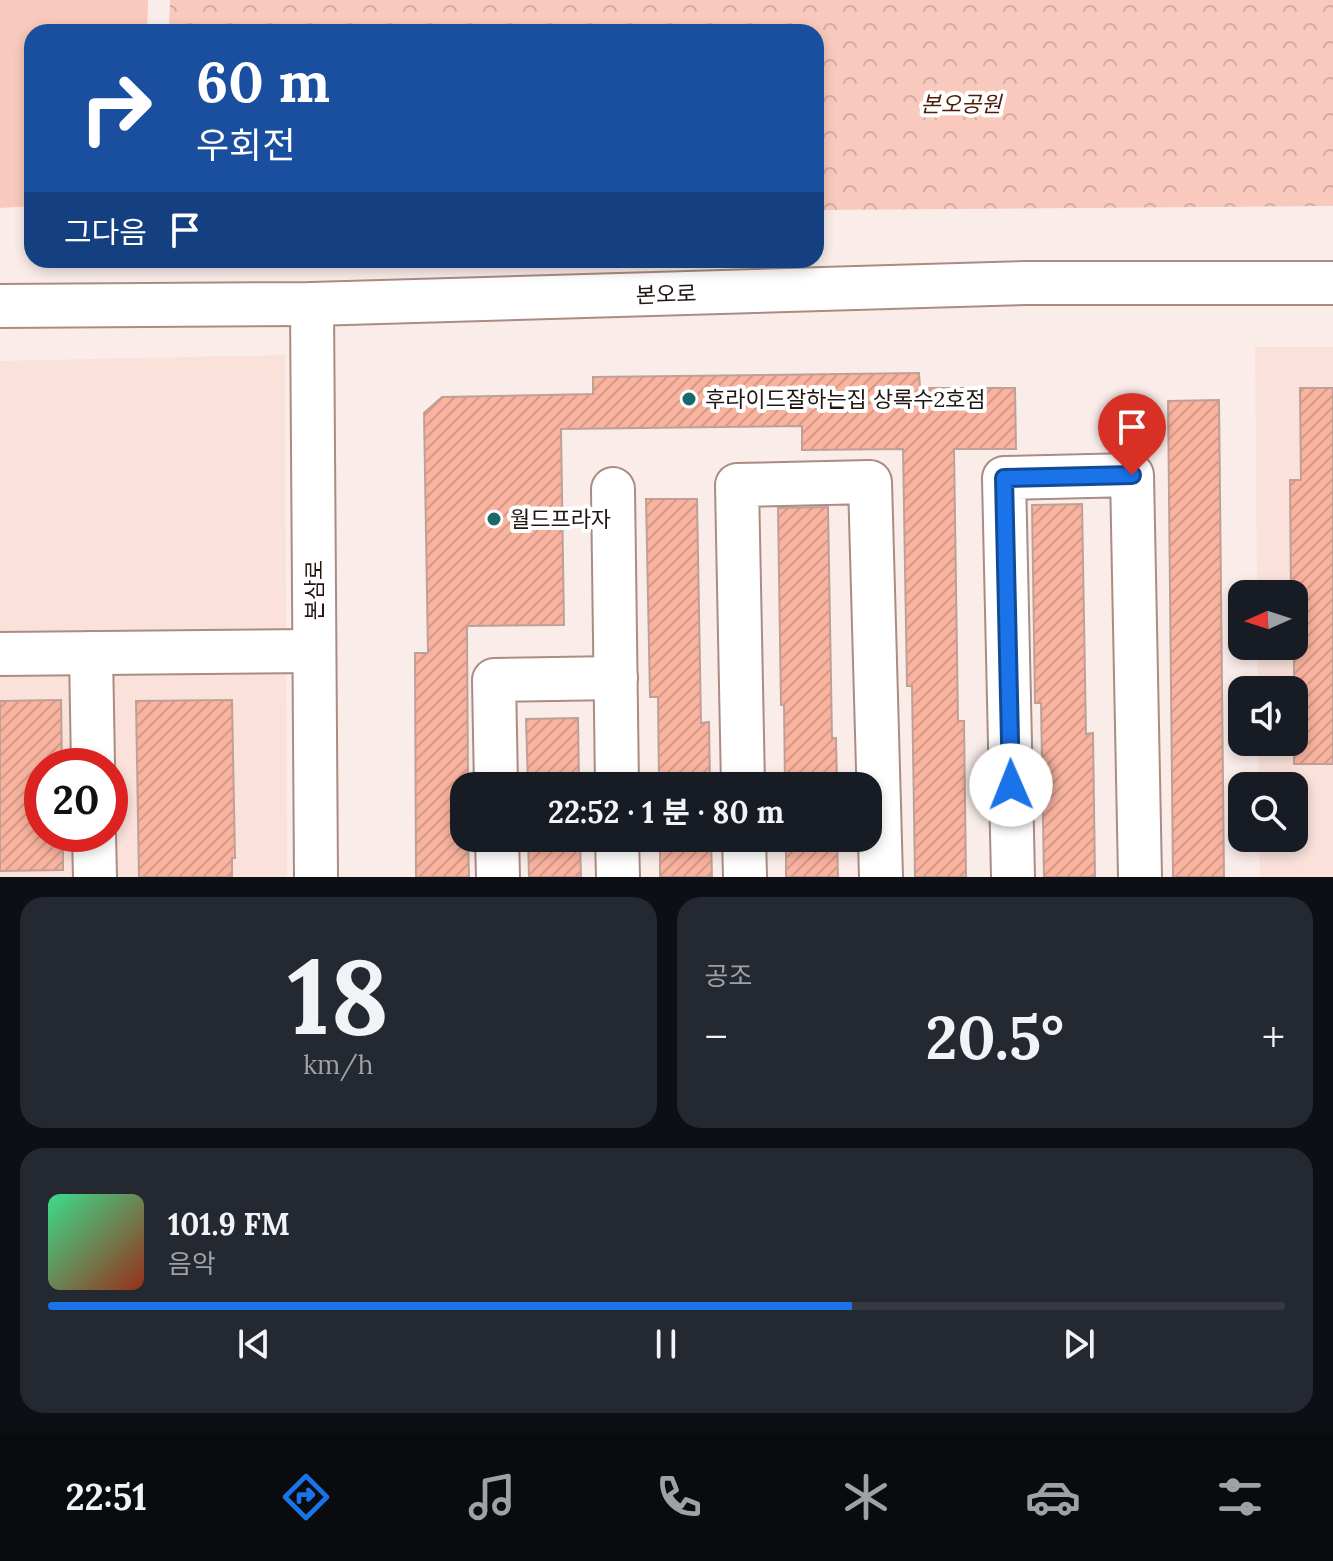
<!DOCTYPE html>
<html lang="ko">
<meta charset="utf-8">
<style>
body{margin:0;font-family:Lora,"Noto Sans KR",serif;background:#242831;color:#f1f3f6;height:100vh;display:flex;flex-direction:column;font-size:30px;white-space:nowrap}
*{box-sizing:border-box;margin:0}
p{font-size:26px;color:#9ea1a6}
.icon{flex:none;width:44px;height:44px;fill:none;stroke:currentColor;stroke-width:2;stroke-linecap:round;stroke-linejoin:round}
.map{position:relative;height:877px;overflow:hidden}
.sheet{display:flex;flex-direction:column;gap:20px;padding:20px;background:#0d0f14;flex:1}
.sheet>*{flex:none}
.hud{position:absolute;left:24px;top:24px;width:800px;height:244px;border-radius:24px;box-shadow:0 4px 12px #0003;background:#1a4fa0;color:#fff;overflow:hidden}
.needle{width:52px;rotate:267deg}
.controls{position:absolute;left:1228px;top:580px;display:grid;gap:16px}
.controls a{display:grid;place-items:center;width:80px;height:80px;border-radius:16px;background:#171b24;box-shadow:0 4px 12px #0003;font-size:40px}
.speed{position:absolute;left:24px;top:748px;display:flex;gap:16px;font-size:40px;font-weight:700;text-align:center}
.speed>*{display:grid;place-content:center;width:104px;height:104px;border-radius:50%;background:#171b24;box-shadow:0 4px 12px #0003;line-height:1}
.speed .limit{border:12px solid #d22;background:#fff;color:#111}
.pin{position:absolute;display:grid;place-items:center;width:68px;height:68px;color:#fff;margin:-82px -34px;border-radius:50% 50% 50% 0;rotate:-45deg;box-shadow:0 0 8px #0007}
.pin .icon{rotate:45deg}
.me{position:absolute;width:88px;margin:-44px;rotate:359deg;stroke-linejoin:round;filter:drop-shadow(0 0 6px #0008)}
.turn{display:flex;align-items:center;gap:28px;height:168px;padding:0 40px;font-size:36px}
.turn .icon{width:104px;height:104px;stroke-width:2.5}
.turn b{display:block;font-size:56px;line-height:68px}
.then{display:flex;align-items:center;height:76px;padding:0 40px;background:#0003;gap:16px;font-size:30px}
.big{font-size:60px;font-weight:700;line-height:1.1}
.sheet .tile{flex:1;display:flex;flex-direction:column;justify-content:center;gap:12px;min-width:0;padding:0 28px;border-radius:24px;background:#242831}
.sheet .dial{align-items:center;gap:0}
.dial b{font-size:104px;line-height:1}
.song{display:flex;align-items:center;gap:24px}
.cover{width:96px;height:96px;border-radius:12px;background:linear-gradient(135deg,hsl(150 70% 55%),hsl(10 70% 35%))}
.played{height:8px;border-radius:4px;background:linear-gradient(90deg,#1a73e8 65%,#363941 65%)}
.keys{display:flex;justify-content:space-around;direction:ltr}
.heat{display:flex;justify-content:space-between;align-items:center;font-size:44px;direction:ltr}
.sheet .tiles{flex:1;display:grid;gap:20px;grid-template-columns:1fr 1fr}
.tile:last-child{grid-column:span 2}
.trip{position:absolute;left:450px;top:772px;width:432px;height:80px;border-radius:24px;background:#171b24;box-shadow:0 4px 12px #0003;font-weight:700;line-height:80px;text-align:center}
.dock{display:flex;height:128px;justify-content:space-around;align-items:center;background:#090b0e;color:#9ea1a6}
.dock .icon{width:56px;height:56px}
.dock .current{color:#1a73e8}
.dock b{font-size:36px;color:#f1f3f6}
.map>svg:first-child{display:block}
.built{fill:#fae1da;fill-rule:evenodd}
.green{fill:#f8c9bc}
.park{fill:url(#park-crowns)}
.building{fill:url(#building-hatch);stroke:#bfa097;stroke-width:2}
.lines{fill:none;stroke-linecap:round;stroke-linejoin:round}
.minor-casing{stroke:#aa8c83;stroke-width:46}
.minor{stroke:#fff;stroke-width:42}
.route-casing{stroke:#114b97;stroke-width:20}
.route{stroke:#1a73e8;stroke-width:14}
.poi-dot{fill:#1b696b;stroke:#fff;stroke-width:3}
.labels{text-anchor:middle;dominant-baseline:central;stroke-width:8;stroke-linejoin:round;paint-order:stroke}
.park-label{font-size:22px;font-style:italic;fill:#4f1a0a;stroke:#fff}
.street-label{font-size:22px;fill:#211613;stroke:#fff}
.poi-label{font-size:22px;fill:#211613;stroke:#fff;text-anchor:start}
</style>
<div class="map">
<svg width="1333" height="877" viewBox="0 0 1333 877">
<defs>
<pattern id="park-crowns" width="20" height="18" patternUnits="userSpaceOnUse" patternTransform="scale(2)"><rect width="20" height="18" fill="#f8c9bc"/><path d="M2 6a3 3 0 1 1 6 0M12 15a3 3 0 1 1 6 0" fill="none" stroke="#d4aca1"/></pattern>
<pattern id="building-hatch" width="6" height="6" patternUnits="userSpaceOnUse" patternTransform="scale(2)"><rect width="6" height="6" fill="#f9b39f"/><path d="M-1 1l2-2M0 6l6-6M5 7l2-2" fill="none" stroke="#d59988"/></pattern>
</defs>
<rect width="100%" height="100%" fill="#faede9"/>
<g class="built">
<polygon points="1255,347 1333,347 1333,877 1260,877 1259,838 1294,838 1294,786 1259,786 1258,742 1294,742 1294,690 1258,690 1257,646 1294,646 1294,594 1257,594"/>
<path d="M285,355L287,877H0V361ZM42,766H110V834H42Z"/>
</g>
<polygon class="green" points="0,0 148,0 147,32 32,32 32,206 0,208"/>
<polygon class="park" points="170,0 1333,0 1333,206 816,210 816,32 169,32"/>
<g class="building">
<polygon points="919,373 920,388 1015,388 1016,449 954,449 958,721 964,721 966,877 915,877 912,686 907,686 903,449 802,450 802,426 561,429 564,625 467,626 468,786 464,786 464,838 468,838 469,877 416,877 415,653 428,653 424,413 442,397 593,394 593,377"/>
<polygon points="1300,388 1333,388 1333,764 1294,764 1294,594 1291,594 1290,480 1301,480"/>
<polygon points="1219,400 1224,877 1173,877 1168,401"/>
<polygon points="646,499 697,499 701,723 709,722 710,786 659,786 658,697 650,697"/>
<polygon points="1082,504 1086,734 1093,733 1095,877 1044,877 1041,703 1035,703 1032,505"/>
<polygon points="828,507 832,738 836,738 837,786 785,786 784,705 781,705 778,508"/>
<polygon points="61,700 62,766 42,766 42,834 63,834 63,870 0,871 0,701"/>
<polygon points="232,700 235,858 232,858 232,877 139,877 136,701"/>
<polygon points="578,718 579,786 528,786 526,719"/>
<polygon points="528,838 580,838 581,877 529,877"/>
<polygon points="660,838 711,838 712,877 660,877"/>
<polygon points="786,838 837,838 838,877 786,877"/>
</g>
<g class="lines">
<defs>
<g id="minor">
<polyline points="312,304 316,877"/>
<polyline points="0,306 312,304 1026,283 1333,283"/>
<polyline points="613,489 617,786"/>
<polyline points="91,653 93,766"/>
<polyline points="0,654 314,651"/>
<polyline points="496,786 494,680 616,678"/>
<polyline points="743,786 737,485 870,482 881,877"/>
<polyline points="94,834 95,877"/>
<polyline points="497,838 498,877"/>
<polyline points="617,838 618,877"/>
<polyline points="744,838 745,877"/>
<polyline points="1013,877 1004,478 1132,475 1140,877"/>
</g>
</defs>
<use href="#minor" class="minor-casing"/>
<use href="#minor" class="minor"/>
</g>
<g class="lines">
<defs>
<polyline id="route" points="1011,785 1004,478 1132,475"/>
</defs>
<use href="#route" class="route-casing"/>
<use href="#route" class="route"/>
</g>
<g class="poi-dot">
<circle cx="689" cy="399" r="8"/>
<circle cx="494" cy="519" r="8"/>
</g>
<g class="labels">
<g class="park-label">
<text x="961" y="104">본오공원</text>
</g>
<g class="street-label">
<text transform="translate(666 294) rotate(-2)">본오로</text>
<text transform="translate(314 590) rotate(-90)">본삼로</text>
</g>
<g class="poi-label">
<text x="705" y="399">후라이드잘하는집 상록수2호점</text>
<text x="510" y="519">월드프라자</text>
</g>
</g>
</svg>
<div class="controls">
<a><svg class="needle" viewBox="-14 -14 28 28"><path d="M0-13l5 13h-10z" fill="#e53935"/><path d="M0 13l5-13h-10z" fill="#9ea1a6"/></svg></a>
<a><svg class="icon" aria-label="sound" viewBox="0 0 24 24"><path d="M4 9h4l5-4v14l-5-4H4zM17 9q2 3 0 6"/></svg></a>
<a><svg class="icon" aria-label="search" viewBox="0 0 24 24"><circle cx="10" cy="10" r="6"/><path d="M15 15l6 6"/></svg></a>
</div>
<div class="speed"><div class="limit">20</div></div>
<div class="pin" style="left:1132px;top:475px;background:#d93025"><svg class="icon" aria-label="arrive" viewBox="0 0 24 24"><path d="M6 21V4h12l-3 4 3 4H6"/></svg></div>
<svg class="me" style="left:1011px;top:785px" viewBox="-20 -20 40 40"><circle r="19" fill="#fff"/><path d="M0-13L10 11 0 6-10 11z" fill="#1a73e8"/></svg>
<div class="trip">22:52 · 1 분 · 80 m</div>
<div class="hud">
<div class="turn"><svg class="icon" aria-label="right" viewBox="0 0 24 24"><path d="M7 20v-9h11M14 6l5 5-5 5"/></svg><div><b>60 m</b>우회전</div></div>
<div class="then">그다음<svg class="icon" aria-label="arrive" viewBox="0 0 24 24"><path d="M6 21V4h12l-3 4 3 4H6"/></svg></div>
</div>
</div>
<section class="sheet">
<div class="tiles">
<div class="tile dial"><b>18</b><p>km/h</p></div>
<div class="tile"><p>공조</p>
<div class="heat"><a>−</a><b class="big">20.5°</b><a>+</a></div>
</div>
<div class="tile">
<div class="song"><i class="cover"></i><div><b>101.9 FM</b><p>음악</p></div></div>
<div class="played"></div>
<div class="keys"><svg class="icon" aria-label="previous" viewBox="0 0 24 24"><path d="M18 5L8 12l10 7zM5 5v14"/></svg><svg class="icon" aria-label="pause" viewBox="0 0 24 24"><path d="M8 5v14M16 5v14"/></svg><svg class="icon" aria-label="next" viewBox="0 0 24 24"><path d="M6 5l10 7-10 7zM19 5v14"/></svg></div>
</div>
</div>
</section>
<nav class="dock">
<b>22:51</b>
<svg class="icon current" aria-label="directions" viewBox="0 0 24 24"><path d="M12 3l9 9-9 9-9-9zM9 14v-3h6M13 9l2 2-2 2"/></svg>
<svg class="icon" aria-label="music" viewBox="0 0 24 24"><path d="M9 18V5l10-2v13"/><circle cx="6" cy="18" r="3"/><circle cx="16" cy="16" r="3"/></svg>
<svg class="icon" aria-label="phone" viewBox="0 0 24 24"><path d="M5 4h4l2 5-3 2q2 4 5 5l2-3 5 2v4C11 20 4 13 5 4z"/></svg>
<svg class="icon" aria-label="climate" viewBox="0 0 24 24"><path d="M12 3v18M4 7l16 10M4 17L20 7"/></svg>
<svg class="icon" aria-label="car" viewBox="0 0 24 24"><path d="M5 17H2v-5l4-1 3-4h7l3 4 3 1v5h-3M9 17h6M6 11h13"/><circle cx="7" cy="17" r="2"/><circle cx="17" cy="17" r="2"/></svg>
<svg class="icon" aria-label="filters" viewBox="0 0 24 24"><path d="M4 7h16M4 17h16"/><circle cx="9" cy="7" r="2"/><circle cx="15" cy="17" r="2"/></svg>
</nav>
